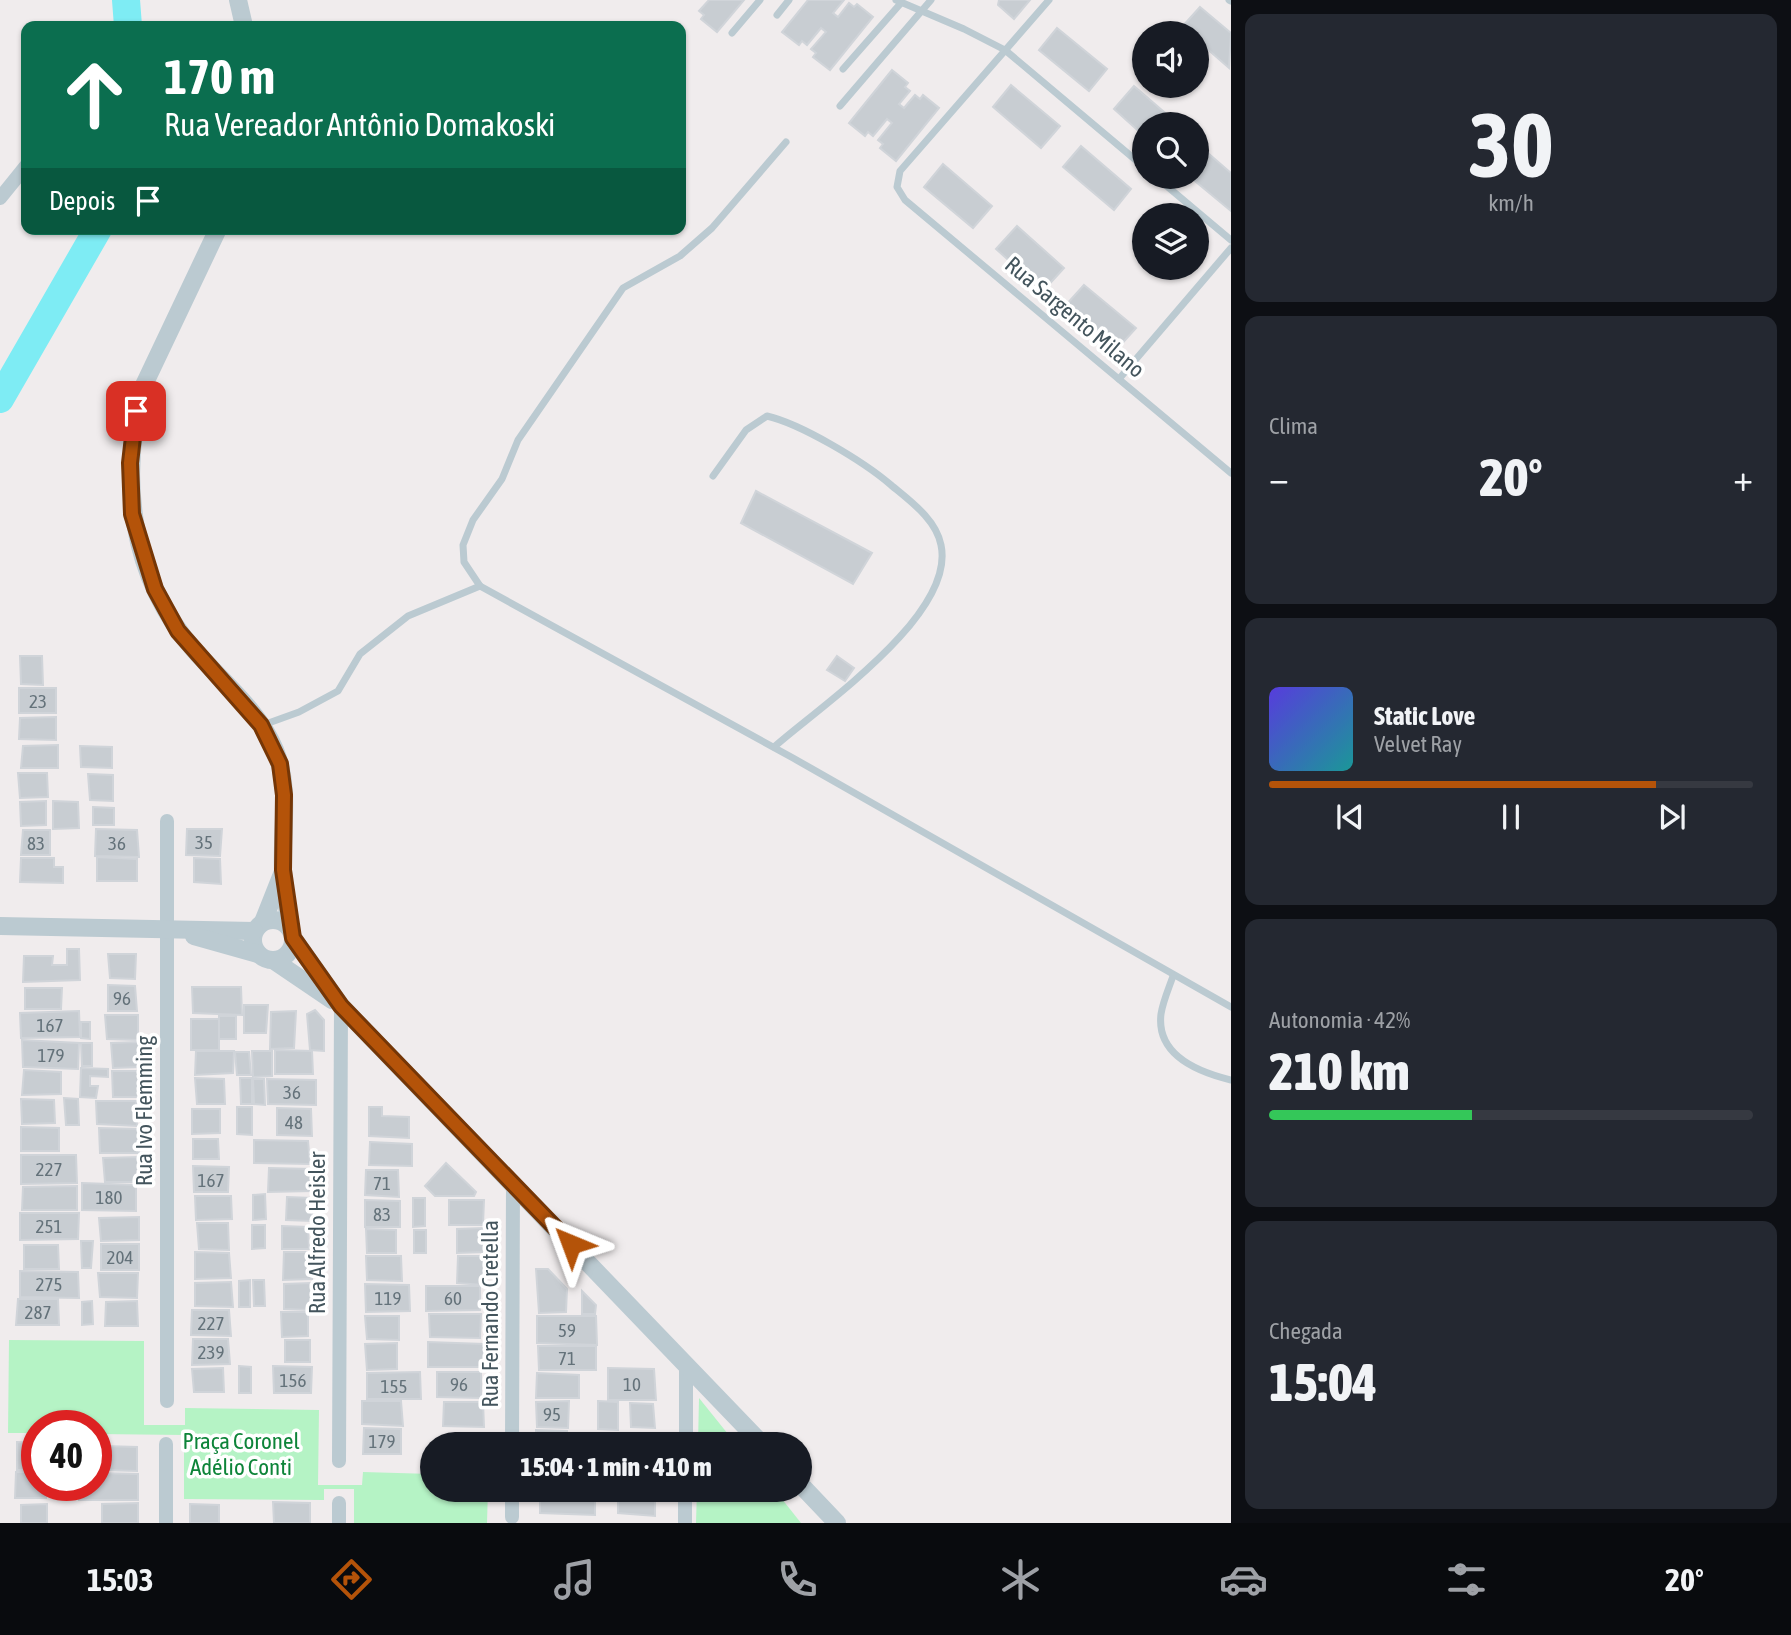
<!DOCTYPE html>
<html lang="pt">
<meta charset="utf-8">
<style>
body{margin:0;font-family:"Asap Condensed",sans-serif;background:#242831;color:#f1f3f6;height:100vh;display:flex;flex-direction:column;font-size:26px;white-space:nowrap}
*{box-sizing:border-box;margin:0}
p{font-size:23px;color:#9ea1a6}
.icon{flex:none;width:38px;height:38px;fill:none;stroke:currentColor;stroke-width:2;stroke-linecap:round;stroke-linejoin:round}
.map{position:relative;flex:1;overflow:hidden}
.sheet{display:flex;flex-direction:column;gap:14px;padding:14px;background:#0d0f14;width:560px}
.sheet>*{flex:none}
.guide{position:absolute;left:21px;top:21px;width:665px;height:214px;border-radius:14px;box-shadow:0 2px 5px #0004;background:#0b6e4f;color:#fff;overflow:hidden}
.controls{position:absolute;left:1132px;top:21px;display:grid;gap:14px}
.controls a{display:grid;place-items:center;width:77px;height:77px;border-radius:50%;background:#171b24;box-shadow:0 2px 5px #0004;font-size:35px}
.speed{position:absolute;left:21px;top:1410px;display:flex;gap:14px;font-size:35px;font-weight:700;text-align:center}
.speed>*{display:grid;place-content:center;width:91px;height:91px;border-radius:50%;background:#171b24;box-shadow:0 2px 5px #0004;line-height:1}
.speed .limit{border:10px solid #d22;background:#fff;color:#111}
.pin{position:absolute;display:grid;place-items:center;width:60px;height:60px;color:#fff;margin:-30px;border-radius:14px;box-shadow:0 4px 10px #0006}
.me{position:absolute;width:77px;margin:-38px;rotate:316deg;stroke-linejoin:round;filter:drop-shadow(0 0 5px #0008)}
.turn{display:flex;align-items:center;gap:24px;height:147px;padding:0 28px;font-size:32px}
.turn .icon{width:91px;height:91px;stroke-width:2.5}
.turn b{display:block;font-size:49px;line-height:60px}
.then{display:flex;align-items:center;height:66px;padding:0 28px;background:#0003;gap:14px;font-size:26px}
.big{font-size:52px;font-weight:800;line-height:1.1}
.sheet .tile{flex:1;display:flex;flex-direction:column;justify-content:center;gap:10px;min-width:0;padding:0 24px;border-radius:14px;background:#242831}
.sheet .dial{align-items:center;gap:0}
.dial b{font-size:91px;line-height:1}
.song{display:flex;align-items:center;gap:21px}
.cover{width:84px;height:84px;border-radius:10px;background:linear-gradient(135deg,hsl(250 70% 55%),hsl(180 70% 35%))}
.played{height:7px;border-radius:4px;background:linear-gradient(90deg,#b45309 80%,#363941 80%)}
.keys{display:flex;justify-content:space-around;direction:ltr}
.heat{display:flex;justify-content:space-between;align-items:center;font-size:38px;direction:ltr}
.charge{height:10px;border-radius:5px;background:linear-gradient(90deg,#34c759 42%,#363941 0)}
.trip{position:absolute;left:420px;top:1432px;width:392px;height:70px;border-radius:35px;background:#171b24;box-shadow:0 2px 5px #0004;font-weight:800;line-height:70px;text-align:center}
.tabs{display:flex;height:112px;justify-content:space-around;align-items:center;background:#090b0e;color:#9ea1a6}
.tabs .icon{width:49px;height:49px}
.tabs .active{color:#b45309}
.tabs b{font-size:32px;color:#f1f3f6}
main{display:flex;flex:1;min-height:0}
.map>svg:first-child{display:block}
.green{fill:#b5f3c5}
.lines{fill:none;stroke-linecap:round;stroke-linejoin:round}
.river{stroke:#7eecf4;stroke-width:28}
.building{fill:#c8cdd2;stroke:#d0d4d9;stroke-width:2}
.service{stroke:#bbcad1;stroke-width:7}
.minor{stroke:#bbcad1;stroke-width:14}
.tertiary{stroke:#bbcad1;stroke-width:18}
.route-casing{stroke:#753606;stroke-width:18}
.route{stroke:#b45309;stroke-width:12}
.labels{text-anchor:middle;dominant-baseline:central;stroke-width:7;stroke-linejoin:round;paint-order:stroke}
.number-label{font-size:19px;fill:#64727a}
.street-label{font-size:23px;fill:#43545c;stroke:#fff}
.park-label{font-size:23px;fill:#0d8439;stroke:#fff}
</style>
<main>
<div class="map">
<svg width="1231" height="1523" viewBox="0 0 1231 1523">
<rect width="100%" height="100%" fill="#f0eced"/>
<g class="green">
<polygon points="9,1340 144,1341 144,1425 185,1425 185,1408 319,1410 318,1485 362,1485 363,1472 432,1474 432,1489 488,1489 487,1523 354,1523 354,1489 324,1489 324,1500 184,1499 184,1435 96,1434 96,1426 37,1426 37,1433 8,1433"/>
<polygon points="699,1398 736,1444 698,1444"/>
<polygon points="697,1489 774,1489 801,1523 696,1523"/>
</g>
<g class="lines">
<g class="river">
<polyline points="126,0 128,26"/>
<polyline points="0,399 98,229"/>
</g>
</g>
<g class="building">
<polygon points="709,0 744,0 717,32 701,19 704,15 699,11"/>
<polygon points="808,0 844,0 833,13 838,17 849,3 854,7 857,4 873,17 830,70 813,57 816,53 811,49 826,32 821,28 807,45 802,41 799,45 782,32"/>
<polygon points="999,0 1030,0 1014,19 998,5"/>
<polygon points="1200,7 1231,33 1229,68 1197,40 1197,33 1189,33 1182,27"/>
<polygon points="1057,28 1107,69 1089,91 1039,50"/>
<polygon points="892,70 908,83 905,87 910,91 899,104 904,108 915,95 920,99 923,95 939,108 896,161 880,148 883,144 878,140 892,123 887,119 873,136 868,132 865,136 849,123"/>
<polygon points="1011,85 1060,126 1041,148 993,107"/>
<polygon points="1134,86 1178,124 1144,124 1144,136 1114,109"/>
<polygon points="1081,146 1131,189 1114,210 1063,167"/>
<polygon points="1201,147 1231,173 1231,211 1190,177 1197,177 1197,153"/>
<polygon points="943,164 992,206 973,228 924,187"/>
<polygon points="1017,226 1064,268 1043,291 996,249"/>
<polygon points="1084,285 1136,328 1116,350 1066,305"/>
<polygon points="756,491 872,553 853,584 741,523"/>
<polygon points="20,656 42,656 43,685 21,684"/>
<polygon points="837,656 854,668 845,681 827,670"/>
<rect x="19" y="688" width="37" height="25"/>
<polygon points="56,717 56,740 19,739 20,718"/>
<polygon points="58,745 58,768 21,768 23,746"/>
<polygon points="80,746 112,747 112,768 81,767"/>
<polygon points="18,773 47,773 48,797 20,798"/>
<polygon points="88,774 113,775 113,801 90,800"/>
<polygon points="46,801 46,825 21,826 20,802"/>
<polygon points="53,801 78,802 79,828 53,829"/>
<polygon points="93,807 114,808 114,825 93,825"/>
<polygon points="96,829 137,830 139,857 95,856"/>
<polygon points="187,829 222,829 220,856 186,855"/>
<polygon points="23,830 50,830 50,855 21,855"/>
<polygon points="97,857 137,859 137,881 97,881"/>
<polygon points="21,858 54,858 54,867 63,867 63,883 20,882"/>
<polygon points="194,858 220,859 221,884 194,882"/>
<polygon points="67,949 79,949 80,980 23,982 24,956 53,956 52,965 67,965"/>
<polygon points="108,954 136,954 135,979 110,978"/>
<polygon points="108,985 135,986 137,1011 108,1011"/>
<polygon points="192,987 241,987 242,1015 193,1013"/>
<polygon points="25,988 62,988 61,1009 25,1009"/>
<polygon points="244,1005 268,1005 266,1033 244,1033"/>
<polygon points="315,1010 324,1020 324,1051 310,1050 307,1014"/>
<polygon points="79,1011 80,1037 21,1038 20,1013"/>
<polygon points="296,1011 294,1048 270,1049 271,1012"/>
<polygon points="105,1015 138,1015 138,1040 107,1039"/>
<rect x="219" y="1016" width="17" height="23"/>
<rect x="191" y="1019" width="28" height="31"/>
<polygon points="81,1022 90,1022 90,1039 81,1038"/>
<polygon points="22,1040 79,1043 78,1069 23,1067"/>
<polygon points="138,1042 139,1067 113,1068 111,1043"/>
<polygon points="81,1043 92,1043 92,1066 82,1066"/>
<polygon points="275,1050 312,1051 313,1074 275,1074"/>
<polygon points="196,1051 234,1051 233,1073 195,1075"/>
<polygon points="252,1051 272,1051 272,1076 253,1077"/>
<polygon points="235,1052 249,1052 251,1075 237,1075"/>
<polygon points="81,1068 108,1069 108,1077 90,1076 90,1086 98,1086 96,1098 80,1097"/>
<polygon points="24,1070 61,1072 61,1094 22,1095"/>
<polygon points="112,1071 140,1071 140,1097 113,1097"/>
<polygon points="195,1078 224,1079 225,1104 197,1104"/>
<polygon points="240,1078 252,1078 252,1104 241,1104"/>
<polygon points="253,1079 264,1079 265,1105 254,1104"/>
<polygon points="267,1079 316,1080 316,1105 268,1104"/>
<polygon points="64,1098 78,1099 79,1125 66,1125"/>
<polygon points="21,1099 54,1100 55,1123 22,1124"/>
<polygon points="96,1101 136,1101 137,1126 97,1124"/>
<polygon points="237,1107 252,1107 252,1135 237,1134"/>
<polygon points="369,1107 382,1107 382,1116 409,1117 409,1138 369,1136"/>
<polygon points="277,1108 311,1109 312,1136 277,1135"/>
<polygon points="192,1109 220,1109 220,1133 192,1134"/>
<polygon points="21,1127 59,1128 59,1151 21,1151"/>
<polygon points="99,1128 139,1129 139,1153 100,1153"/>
<polygon points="193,1139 218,1139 219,1159 193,1159"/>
<polygon points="254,1140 308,1141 310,1164 254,1163"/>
<polygon points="370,1142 412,1144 412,1166 369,1165"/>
<polygon points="21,1155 76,1155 77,1183 21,1184"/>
<polygon points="139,1157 139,1182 105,1182 103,1158"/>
<polygon points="446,1163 476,1192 474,1196 435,1196 425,1186"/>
<polygon points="193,1166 229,1167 228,1192 194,1192"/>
<polygon points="269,1168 312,1169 312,1191 268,1192"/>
<polygon points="366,1170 398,1170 399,1197 365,1195"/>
<polygon points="82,1183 136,1185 136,1211 82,1210"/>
<polygon points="77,1186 77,1210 22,1210 23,1187"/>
<polygon points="265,1194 266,1219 253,1220 253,1195"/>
<polygon points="195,1196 231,1196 232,1219 196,1220"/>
<polygon points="287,1197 312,1198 312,1221 286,1220"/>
<polygon points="413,1198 425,1198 425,1226 413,1227"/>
<polygon points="365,1200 400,1201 400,1227 365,1227"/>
<polygon points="449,1200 484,1200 483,1225 449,1225"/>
<polygon points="20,1213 79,1213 78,1239 20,1240"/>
<polygon points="139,1217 139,1240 101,1241 99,1218"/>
<polygon points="197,1223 228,1223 229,1250 199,1249"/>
<polygon points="252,1225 265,1225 265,1248 252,1249"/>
<polygon points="282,1226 308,1227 309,1249 282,1249"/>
<polygon points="484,1228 485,1252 457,1253 457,1229"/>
<polygon points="366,1229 396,1230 396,1253 367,1253"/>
<rect x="414" y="1230" width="12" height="23"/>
<polygon points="81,1241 93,1241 91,1268 82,1268"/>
<rect x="101" y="1244" width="38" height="26"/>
<polygon points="24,1245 58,1245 59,1269 24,1269"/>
<polygon points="195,1252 229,1253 231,1278 195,1279"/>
<polygon points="284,1252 311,1252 312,1279 283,1280"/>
<polygon points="366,1256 401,1256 402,1281 367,1280"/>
<polygon points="458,1256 483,1256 483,1285 457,1283"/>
<polygon points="536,1269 548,1269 567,1289 566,1312 539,1313"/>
<polygon points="20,1271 78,1272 79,1298 20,1297"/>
<polygon points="98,1273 138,1273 137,1298 100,1297"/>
<polygon points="250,1280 250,1307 239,1307 239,1281"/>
<polygon points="253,1280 264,1280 265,1306 254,1306"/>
<polygon points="231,1282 233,1307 195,1306 195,1283"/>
<polygon points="311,1283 310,1310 284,1309 284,1284"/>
<polygon points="365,1284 409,1285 410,1311 366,1312"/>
<polygon points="426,1286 480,1286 480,1310 426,1311"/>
<polygon points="582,1291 596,1305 595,1314 582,1314"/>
<polygon points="18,1299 58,1299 59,1325 16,1325"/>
<polygon points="92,1301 93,1324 82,1325 82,1302"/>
<polygon points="137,1301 138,1326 105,1326 106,1302"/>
<polygon points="192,1310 229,1310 231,1336 191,1335"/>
<polygon points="281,1312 308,1312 308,1336 282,1337"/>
<polygon points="429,1314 481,1314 480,1338 430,1337"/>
<polygon points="365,1316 399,1316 399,1340 367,1339"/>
<polygon points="537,1316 596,1316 597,1345 537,1343"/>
<polygon points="193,1339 228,1339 230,1364 192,1365"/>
<rect x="285" y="1340" width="25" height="22"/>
<polygon points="428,1342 484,1344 483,1367 428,1367"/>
<polygon points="397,1343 397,1369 367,1370 365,1344"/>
<polygon points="538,1346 596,1346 596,1370 539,1370"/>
<polygon points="239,1366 251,1367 251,1393 239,1393"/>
<polygon points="273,1366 312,1367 311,1393 274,1393"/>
<polygon points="223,1368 224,1392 194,1392 192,1369"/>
<polygon points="608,1368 654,1369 656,1400 608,1400"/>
<polygon points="420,1372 421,1399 367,1399 367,1373"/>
<polygon points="437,1372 481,1372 481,1398 437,1397"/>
<polygon points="537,1373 579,1375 579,1398 536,1398"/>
<polygon points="362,1401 401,1401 403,1426 362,1424"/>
<polygon points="569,1401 568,1428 537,1427 536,1402"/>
<polygon points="598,1401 618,1402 618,1430 598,1429"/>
<polygon points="444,1402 483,1402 484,1427 443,1426"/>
<polygon points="630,1403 653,1404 655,1428 631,1427"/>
<polygon points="364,1428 401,1429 401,1454 363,1454"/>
<polygon points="536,1430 567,1431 567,1444 536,1444"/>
<polygon points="610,1433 652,1434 652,1444 610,1444"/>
<polygon points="17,1442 37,1443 37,1470 17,1470"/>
<polygon points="104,1446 137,1447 137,1471 104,1470"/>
<polygon points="16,1472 37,1472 37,1486 46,1486 46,1498 15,1498"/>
<polygon points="96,1473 138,1474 138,1500 79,1500 79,1486 96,1486"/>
<polygon points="540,1489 595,1489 595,1515 540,1513"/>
<polygon points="618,1490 655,1492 655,1516 618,1513"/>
<polygon points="273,1502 310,1503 310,1523 274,1523"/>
<polygon points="138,1503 138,1523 102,1523 102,1504"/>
<polygon points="47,1504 47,1523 21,1523 21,1505"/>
<polygon points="190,1504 219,1505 219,1523 190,1523"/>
</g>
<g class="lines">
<g class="service">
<polyline points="896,0 964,29 1005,50 1144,167"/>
<polyline points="1049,0 900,171 897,187 905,200 1231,473"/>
<polyline points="1229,0 1231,1"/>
<polyline points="777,15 789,0"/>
<polyline points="732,33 760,0"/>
<polyline points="843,69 901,3"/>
<polyline points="840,106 931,0"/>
<polyline points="786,142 712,228 680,256 623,288 518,440 502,479 473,520 463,545 464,562 480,586 793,758 1231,1007"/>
<polyline points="1156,177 1231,240"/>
<polyline points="1119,379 1231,248"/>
<path d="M713,476L746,430L767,416C801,424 863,461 891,485C910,501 936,519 941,545C956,615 819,707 774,747"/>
<polyline points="263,725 299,712 338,691 360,654 408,616 480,586"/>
<path d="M1173,976C1169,988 1163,1001 1161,1014C1156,1055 1198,1072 1231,1080"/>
</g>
<g class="minor">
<polyline points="0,198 26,166"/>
<polyline points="167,1401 167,821"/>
<polyline points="512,1444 513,1185"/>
<polyline points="686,1444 686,1364"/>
<polyline points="339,1461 341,1006"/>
<polyline points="512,1517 512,1489"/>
<polyline points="166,1523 166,1444"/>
<polyline points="339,1523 339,1503"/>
<polyline points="685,1523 685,1489"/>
</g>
<g class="tertiary">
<polyline points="238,0 244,26"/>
<path d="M218,229L144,385C118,476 130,577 195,651C222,681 259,711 275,750C291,789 281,830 283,871C284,890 288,910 290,929"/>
<circle cx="273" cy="940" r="20"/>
<polyline points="263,922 282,874"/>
<polyline points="0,926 254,931"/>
<polyline points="194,936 258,954"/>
<polyline points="293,938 341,1006 762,1444"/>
<polyline points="273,960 332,1000"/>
<polyline points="800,1484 837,1523"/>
</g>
</g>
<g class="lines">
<defs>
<polyline id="route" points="136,411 130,463 132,514 155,589 178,631 261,725 280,764 284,795 283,870 293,938 341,1006 571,1244"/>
</defs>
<use href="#route" class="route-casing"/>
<use href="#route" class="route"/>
</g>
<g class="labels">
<g class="number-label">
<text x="38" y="701">23</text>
<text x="204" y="842">35</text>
<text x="36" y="843">83</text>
<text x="117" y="843">36</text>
<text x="122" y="998">96</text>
<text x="50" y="1025">167</text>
<text x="51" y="1055">179</text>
<text x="292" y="1092">36</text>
<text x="294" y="1122">48</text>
<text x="49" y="1169">227</text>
<text x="211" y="1180">167</text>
<text x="382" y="1183">71</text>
<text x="109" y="1197">180</text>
<text x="382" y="1214">83</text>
<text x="49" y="1226">251</text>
<text x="120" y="1257">204</text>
<text x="49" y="1284">275</text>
<text x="388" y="1298">119</text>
<text x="453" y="1298">60</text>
<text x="38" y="1312">287</text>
<text x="211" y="1323">227</text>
<text x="567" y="1330">59</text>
<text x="211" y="1352">239</text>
<text x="567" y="1358">71</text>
<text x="293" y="1380">156</text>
<text x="459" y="1384">96</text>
<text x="632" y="1384">10</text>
<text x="394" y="1386">155</text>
<text x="552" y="1414">95</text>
<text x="382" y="1441">179</text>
</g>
<g class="street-label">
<text transform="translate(1075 317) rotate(40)">Rua Sargento Milano</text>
<text transform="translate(144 1111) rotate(-90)">Rua Ivo Flemming</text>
<text transform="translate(317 1233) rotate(-90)">Rua Alfredo Heisler</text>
<text transform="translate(490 1314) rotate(-90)">Rua Fernando Cretella</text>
</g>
<g class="park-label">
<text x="241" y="1441">Praça Coronel<tspan x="241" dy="26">Adélio Conti</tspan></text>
</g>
</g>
</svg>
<div class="controls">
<a><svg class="icon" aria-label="sound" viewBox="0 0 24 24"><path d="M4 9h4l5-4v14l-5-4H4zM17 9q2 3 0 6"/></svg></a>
<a><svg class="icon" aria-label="search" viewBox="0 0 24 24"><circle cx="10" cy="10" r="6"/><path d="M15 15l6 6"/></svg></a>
<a><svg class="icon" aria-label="layers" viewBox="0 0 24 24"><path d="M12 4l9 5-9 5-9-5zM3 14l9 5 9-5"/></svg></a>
</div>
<div class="speed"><div class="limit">40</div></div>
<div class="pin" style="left:136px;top:411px;background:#d93025"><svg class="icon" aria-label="arrive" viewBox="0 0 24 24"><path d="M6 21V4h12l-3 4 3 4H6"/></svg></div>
<svg class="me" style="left:571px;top:1244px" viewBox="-20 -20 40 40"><path d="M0-17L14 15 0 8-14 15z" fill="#b45309" stroke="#fff" stroke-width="4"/></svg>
<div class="trip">15:04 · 1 min · 410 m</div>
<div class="guide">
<div class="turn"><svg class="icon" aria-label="ahead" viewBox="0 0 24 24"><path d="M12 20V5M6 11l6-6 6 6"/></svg><div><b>170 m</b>Rua Vereador Antônio Domakoski</div></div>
<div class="then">Depois<svg class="icon" aria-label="arrive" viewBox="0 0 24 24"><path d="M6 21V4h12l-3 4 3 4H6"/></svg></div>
</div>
</div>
<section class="sheet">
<div class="tile dial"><b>30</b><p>km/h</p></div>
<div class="tile"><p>Clima</p>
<div class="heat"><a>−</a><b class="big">20°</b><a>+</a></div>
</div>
<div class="tile">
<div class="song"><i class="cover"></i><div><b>Static Love</b><p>Velvet Ray</p></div></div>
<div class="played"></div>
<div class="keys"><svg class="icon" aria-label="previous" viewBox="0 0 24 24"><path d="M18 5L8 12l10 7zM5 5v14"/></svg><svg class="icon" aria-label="pause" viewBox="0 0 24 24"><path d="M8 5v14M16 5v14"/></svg><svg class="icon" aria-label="next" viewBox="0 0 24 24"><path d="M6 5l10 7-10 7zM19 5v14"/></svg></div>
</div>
<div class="tile"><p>Autonomia · 42%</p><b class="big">210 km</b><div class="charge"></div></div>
<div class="tile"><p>Chegada</p><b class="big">15:04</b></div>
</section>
</main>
<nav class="tabs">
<b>15:03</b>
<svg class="icon active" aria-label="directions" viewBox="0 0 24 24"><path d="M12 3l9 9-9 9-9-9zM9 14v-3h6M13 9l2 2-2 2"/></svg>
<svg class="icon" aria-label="music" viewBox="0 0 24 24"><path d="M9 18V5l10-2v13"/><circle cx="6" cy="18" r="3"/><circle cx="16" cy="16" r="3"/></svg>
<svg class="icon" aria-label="phone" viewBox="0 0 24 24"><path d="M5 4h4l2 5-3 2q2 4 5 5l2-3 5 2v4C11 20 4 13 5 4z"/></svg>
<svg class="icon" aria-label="climate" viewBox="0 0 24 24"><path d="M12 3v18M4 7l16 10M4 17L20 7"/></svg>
<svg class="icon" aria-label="car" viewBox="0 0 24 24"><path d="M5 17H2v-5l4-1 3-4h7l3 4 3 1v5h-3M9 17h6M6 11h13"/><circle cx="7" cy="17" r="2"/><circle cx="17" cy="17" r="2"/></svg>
<svg class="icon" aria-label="filters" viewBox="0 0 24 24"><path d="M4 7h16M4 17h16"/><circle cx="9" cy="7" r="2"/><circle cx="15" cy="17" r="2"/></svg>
<b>20°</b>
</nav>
